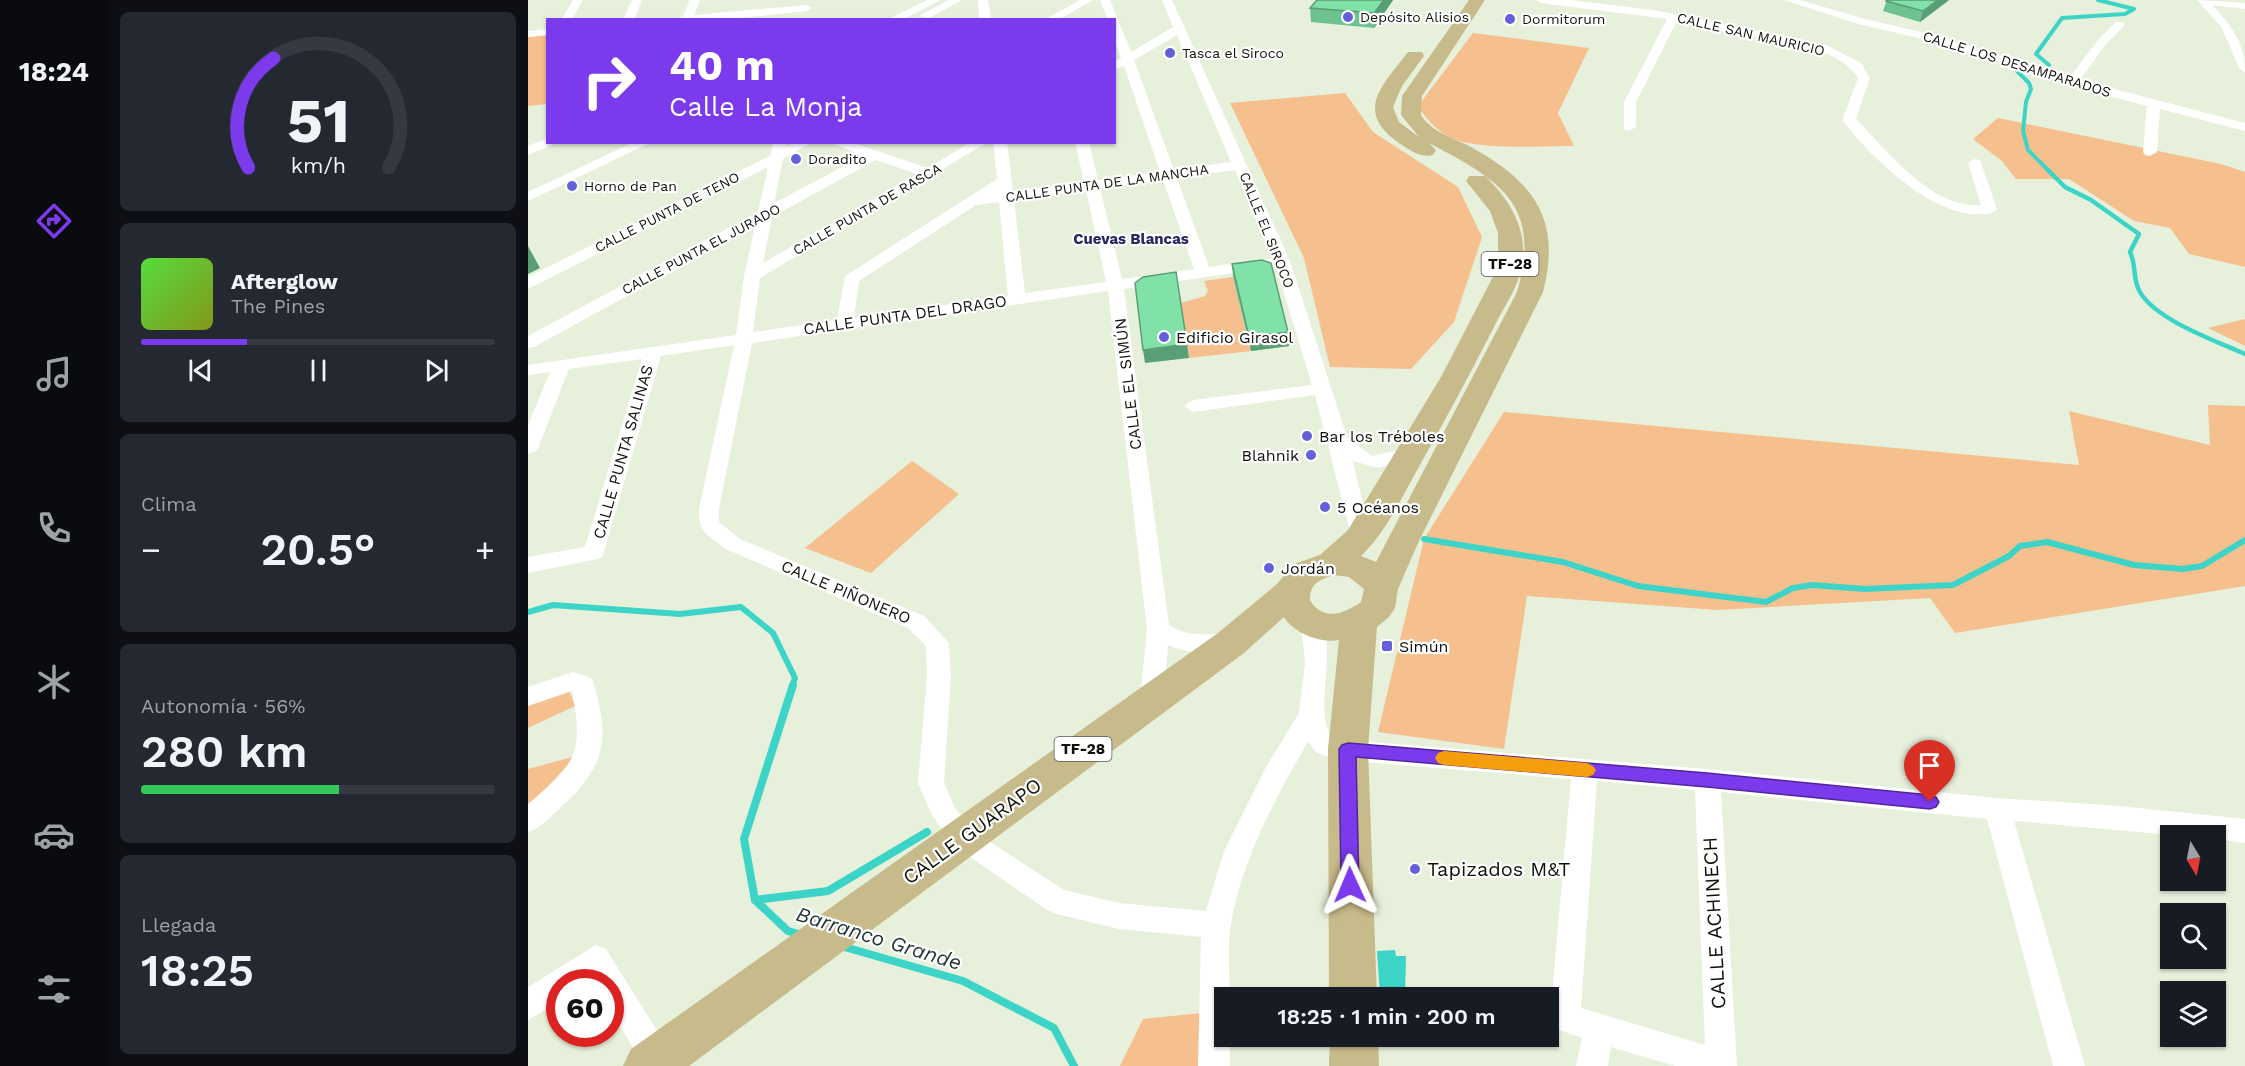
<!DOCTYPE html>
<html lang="es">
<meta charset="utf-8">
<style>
body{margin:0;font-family:"Work Sans",sans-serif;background:#242831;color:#f1f3f6;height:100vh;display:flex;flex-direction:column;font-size:22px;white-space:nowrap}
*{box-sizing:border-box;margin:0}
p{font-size:20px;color:#9ea1a6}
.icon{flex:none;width:33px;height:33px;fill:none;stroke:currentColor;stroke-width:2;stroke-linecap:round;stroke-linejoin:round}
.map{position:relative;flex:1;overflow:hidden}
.sheet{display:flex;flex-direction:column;gap:12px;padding:12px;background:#0d0f14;width:420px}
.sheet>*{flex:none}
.guide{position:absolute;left:18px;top:18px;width:570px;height:126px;border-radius:0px;box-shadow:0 2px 4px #0004;background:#7c3aed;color:#fff;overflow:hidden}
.needle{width:39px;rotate:170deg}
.tools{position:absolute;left:1632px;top:825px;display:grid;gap:12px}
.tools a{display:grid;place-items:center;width:66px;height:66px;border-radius:0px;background:#171b24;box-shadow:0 2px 4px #0004;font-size:30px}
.speed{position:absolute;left:18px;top:969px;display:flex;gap:12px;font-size:30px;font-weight:700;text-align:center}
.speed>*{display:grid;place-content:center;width:78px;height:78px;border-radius:50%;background:#171b24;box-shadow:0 2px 4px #0004;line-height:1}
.speed .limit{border:9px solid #d22;background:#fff;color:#111}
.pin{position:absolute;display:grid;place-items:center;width:51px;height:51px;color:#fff;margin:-62px -26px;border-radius:50% 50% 50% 0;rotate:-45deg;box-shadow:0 0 6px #0007}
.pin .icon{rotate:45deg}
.me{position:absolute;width:66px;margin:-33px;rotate:359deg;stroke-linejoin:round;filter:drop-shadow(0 0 4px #0008)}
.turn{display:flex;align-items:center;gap:21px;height:126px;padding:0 24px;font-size:27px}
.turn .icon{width:78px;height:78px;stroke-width:2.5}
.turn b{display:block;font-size:42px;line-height:51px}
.big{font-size:45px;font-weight:600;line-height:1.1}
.sheet .widget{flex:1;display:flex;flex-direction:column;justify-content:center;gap:9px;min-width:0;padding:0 21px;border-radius:9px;background:#242831}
.sheet .dial{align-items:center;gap:0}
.dial svg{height:156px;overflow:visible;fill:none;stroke:#363941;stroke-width:7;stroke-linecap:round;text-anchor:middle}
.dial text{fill:#f1f3f6;stroke:none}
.song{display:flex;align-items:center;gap:18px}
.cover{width:72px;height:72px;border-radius:9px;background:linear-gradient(135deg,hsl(110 70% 55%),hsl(70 70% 35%))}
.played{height:6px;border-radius:3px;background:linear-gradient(90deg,#7c3aed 30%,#363941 30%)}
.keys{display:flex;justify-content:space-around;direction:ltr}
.heat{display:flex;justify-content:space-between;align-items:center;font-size:33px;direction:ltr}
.charge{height:9px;border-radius:4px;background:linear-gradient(90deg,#34c759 56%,#363941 0)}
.trip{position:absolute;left:686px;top:987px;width:345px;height:60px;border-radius:0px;background:#171b24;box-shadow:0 2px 4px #0004;font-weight:600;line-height:60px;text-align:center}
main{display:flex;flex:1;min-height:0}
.dock{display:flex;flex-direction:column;width:108px;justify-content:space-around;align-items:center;background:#090b0e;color:#9ea1a6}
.dock .icon{width:42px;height:42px}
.dock .on{color:#7c3aed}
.dock b{font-size:27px;color:#f1f3f6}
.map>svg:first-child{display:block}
.green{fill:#f5bf8e}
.water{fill:#3dd4c8}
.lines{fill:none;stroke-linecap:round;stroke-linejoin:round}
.stream-far3{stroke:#3dd4c8;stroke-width:4}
.stream-far2{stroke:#3dd4c8;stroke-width:4.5}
.stream-far1{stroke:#3dd4c8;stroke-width:6}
.stream{stroke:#3dd4c8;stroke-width:8}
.street{fill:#fff;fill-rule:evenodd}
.primary{fill:#c8bb8b;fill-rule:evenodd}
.wall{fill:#6ec290}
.shaded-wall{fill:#5a9e76}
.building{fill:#80e2a8;stroke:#5a9e76;stroke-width:1.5}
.route{fill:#7c3aed;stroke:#51269a;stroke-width:1.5}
.slow{fill:#f59e0b}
.poi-dot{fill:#6360d9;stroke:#fff;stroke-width:2}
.labels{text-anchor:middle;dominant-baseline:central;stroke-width:4.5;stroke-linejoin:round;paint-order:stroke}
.far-poi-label{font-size:14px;fill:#0f110a;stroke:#fff;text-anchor:start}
.far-street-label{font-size:14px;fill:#0f110a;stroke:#fff}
.far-neighbourhood-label{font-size:15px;font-weight:bold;fill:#292761;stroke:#fff}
.shield{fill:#fff;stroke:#575854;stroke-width:1.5}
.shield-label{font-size:15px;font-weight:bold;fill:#0f110a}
.street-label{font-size:16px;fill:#0f110a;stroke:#fff}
.poi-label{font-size:16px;fill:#0f110a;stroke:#fff;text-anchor:start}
.near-street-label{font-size:20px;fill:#0f110a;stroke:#fff}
.near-poi-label{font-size:20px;fill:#0f110a;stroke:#fff;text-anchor:start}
.near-water-label{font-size:21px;font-style:italic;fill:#213937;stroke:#fff}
</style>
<main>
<nav class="dock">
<b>18:24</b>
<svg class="icon on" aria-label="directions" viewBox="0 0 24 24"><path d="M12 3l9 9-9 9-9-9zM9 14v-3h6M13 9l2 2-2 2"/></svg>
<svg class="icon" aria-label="music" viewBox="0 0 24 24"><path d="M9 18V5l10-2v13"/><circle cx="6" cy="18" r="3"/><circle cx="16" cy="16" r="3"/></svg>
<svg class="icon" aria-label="phone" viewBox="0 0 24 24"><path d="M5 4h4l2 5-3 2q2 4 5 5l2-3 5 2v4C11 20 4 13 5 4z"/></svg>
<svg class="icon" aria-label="climate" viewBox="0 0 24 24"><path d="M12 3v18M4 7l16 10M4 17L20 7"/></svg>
<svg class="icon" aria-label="car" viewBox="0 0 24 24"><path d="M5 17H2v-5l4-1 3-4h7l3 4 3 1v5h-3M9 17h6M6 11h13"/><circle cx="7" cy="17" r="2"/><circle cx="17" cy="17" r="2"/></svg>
<svg class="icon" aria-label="filters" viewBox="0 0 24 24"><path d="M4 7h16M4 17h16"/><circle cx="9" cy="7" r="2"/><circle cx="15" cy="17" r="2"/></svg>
</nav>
<section class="sheet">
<div class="widget dial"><svg viewBox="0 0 100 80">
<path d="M14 69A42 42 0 1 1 86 69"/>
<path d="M14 69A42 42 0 0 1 27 13" stroke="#7c3aed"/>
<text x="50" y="56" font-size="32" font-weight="700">51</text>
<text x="50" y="72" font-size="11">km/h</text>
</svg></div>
<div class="widget">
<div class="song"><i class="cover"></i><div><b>Afterglow</b><p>The Pines</p></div></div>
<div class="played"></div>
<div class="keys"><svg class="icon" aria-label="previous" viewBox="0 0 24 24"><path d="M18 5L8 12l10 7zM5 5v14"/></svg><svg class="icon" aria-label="pause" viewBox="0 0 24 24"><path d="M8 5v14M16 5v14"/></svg><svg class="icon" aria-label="next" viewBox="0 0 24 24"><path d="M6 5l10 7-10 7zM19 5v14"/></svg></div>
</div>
<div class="widget"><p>Clima</p>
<div class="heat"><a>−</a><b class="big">20.5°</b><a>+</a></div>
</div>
<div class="widget"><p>Autonomía · 56%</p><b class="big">280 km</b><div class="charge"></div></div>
<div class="widget"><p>Llegada</p><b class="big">18:25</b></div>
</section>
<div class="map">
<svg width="1717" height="1066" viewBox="0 0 1717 1066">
<rect width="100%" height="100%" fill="#e7f0db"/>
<g class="green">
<path d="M945,33L1061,48L1030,113L1046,146C1012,146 960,150 928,140C911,134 899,120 890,106Z"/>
<polygon points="19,35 19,104 0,106 0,37"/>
<polygon points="817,93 845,132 930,187 954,237 926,322 883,369 802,367 776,258 702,103"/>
<polygon points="1470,118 1693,164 1717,172 1717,267 1661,254 1642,228 1606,221 1541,179 1488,179 1474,161 1445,139"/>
<polygon points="705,277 723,351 661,358 653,303 677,296 680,291 676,281"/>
<polygon points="1717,319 1717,346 1680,328"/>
<polygon points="1680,405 1717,406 1717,586 1427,633 1402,598 1190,610 999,596 976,749 850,732 896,539 976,412 1551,465 1541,411 1682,445"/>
<polygon points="384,461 431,494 343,573 277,548"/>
<polygon points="40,688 47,706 0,728 0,699"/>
<polygon points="48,756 0,808 0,769"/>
<polygon points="673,1013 681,1066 592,1066 615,1019"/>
</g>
<polygon class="water" points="867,950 868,956 878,956 877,997 852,997 849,951"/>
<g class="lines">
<g class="stream-far3">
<polyline points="1521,65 1508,54 1534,18 1597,14 1606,9 1570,0"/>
<polyline points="1497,68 1489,71 1501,83 1503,89 1498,102 1495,131 1500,150 1522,172"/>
</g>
<path class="stream-far2" d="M1520,170L1537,187L1563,200L1611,234L1602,252C1609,267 1604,279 1612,292C1628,320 1688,341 1717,354"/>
<g class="stream-far1">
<polyline points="896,539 1035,562 1110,586 1238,602 1265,588 1284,585 1337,589 1425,585 1481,556 1492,546 1519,542 1606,565 1655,569 1674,566 1717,540"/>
<polyline points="0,612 25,605 152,614 213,607 245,633 267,678 264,686"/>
</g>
<g class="stream">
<polyline points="265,685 216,839 227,900 260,931 274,935"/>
<polyline points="227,900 300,891 399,832"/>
<polyline points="313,946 435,981 526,1028 546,1066"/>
</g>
<g class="street">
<polygon points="45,0 55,0 44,20 33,20"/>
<polygon points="104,0 114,0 106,20 95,20"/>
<polygon points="162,0 172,0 166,15 279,5 284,8 279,11 192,20 146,20 155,16"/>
<polygon points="399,0 413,0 374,20 359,20"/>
<polygon points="421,0 434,0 401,18 391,16"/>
<polygon points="450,0 460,0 463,20 451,20"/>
<polygon points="552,0 565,0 530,20 516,20"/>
<path d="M572,0H582L603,52L645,27L634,0H644L762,261L819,437L844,456L881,448L888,450L891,454L888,458L850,468L825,461L843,538L839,543L832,545L825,543L787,395L665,412L656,406L665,400L784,385L748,267L596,289L641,625C670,642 682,629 707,637L711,643L707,649C685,656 662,654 640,645L636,698L633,705L624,707L615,705L612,698L619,629L580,291L224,343L191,509V522L212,539L396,616L421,643L423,676L416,783L427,808L444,830L536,890L591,903L678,911L696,851L738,767L771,713L777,663L773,623L776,617L784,615L792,617C811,651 783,718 806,739L1179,769L1469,798L1592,806L1717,819V843L1688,839V836H1655L1486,821L1557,1066H1525L1459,819L1193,792L1209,1066H1147L1083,1047L1080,1066H1048L1054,1038L1026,1028L1022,1017L1043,779L811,760L789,753L780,742C747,798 714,859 703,924C699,947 702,974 702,998H696V1036H702V1066H670L673,937L591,929L529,914L519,910L426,846L404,815L390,783L399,676L398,646L380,628L198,549C180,535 170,533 171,509L206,345L133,356L74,558L0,573V557L57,547L114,359L41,369L10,448L7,452L0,454V425L22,372L0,375V365L208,335L216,276L227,226L6,347L0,348V336L230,212L240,167L6,286L0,288V277L243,155L245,142H259L258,147L267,142H284L255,159L246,203L335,156L302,142H323L400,168L443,142H460L232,278L225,332L309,320L317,276L469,179L465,142H479L485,191L556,182L547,142H561L570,180L632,172L596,66L586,70V62L593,58L586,39V20H580ZM649,35L703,162L646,170L606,60ZM348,160L389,174L235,263L244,217ZM707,170L745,258L681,267L649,178ZM635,180L666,269L594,279L572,188ZM558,190L578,282L497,293L486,200ZM471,202L480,296L326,318L331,281L448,205ZM1069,781L1167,790L1177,1045L1053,1008Z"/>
<path d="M1008,0H1041L1126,10L1298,45L1333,63L1342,78L1328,119C1361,152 1402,208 1453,205L1440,163L1447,159L1452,160L1469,209C1465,214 1459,214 1453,214C1403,217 1343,157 1314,120L1330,78C1321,63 1301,53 1284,49L1149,21L1108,102V127L1101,131L1096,130V102L1139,19L1013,3Z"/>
<polygon points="1256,0 1272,0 1337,19 1406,35 1542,77 1570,40 1588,22 1596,22 1596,26 1578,44 1552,80 1717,123 1717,131 1632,109 1629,152 1622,156 1617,155 1615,152 1619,106 1559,90 1399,40 1330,24"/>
<path d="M1669,0L1717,3V9L1684,5C1703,25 1717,43 1717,72L1711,68L1694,28Z"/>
<polygon points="20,29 20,35 0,37 0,31"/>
<polygon points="20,138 20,142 26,142 25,145 0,155 0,146"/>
<polygon points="106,142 124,142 0,201 0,192"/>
<path d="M45,672L63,678C68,687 69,696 71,705C82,751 66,777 33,807C23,817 13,828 0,832V804C48,763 56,754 44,691L0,706V687Z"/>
<polygon points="68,945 78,949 140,1048 145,1059 142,1066 116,1066 82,1010 82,982 66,982 64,979 58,982 32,982 32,1001 0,1020 0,987"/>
</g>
<g class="primary">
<path d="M941,0H957L894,96L893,115C904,133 926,138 943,147C1006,182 1034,219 1015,292L891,541L870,589L867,608L861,617L849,627L840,749L849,998H801L800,749L811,640C794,644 765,633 756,617L716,653L161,1066H95L103,1049L690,633L749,584L766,564L792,555L820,530L913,377L968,271L970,258V233L962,211L938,181L941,176H957C981,199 998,226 995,260C993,283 976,307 966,327C941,376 915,424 888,472C872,501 857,533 833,556L848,562L989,292C1015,204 971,180 901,143L908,150L905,155C891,158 882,150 871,143C825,111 855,85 880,52H894L896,56L874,86L865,107L871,122L891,137L873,115L874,96ZM806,575L821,577L836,589L833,602C816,614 795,622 782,600C782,583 791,580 806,575Z"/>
<polygon points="802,1036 850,1036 851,1066 801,1066"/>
</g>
</g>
<g class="wall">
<polygon points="865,0 846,28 783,22 782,8"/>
<polygon points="1359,0 1421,0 1392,22 1355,11"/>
<polygon points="704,264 760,332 761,346 723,351 705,277"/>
</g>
<g class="shaded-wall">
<polygon points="856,0 865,0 846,28 846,13"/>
<polygon points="1410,0 1421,0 1392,22 1395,11"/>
<polygon points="0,246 12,268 0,274"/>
<polygon points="760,332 761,346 723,351 721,337"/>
<polygon points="659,344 661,358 617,363 615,350"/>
</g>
<g class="building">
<polygon points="789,0 856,0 846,13 782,8"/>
<polygon points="1359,0 1410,0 1395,11 1358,1"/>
<polygon points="734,260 743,263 760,332 721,337 704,264"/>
<polygon points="648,272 659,344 615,350 607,283 615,277"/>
</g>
<polygon class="route" points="820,743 1179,773 1402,795 1408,797 1411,802 1408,807 1402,809 1179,787 828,757 831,885 829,890 822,893 816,890 813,885 811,749 814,745"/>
<polygon class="slow" points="916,751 1059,763 1065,766 1068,770 1065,775 1059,777 916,765 910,763 907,758 910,753"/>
<g class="poi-dot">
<circle cx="820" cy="17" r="6"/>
<circle cx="982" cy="19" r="6"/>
<circle cx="642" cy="53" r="6"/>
<circle cx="268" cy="159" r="6"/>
<circle cx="44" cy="186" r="6"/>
<circle cx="636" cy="337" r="6"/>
<circle cx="779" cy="436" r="6"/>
<circle cx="783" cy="455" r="6"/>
<circle cx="797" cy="507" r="6"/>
<circle cx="741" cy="568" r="6"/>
<rect x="853" y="640" width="12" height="12" rx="3"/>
<circle cx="887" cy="869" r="6"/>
</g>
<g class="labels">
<g class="far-poi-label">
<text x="832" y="17">Depósito Alisios</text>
<text x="994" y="19">Dormitorum</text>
<text x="654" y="53">Tasca el Siroco</text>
<text x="280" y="159">Doradito</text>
<text x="56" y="186">Horno de Pan</text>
</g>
<g class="far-street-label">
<text transform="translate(1223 34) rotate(13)">CALLE SAN MAURICIO</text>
<text transform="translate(1489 64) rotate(17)">CALLE LOS DESAMPARADOS</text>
<text transform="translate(579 183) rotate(-8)">CALLE PUNTA DE LA MANCHA</text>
<text transform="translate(339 209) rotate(-30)">CALLE PUNTA DE RASCA</text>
<text transform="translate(139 212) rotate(-27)">CALLE PUNTA DE TENO</text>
<text transform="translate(739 230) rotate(68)">CALLE EL SIROCO</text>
<text transform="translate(173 249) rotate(-28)">CALLE PUNTA EL JURADO</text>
</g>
<g class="far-neighbourhood-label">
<text x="603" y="239">Cuevas Blancas</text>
</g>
<g class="shield">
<rect x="953.5" y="252" width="57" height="24" rx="4.5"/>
<rect x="526.5" y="737" width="57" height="24" rx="4.5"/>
</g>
<g class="shield-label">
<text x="982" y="264">TF-28</text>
<text x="555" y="749">TF-28</text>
</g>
<g class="street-label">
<text transform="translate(377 315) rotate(-8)">CALLE PUNTA DEL DRAGO</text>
<text transform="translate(600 384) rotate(-97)">CALLE EL SIMÚN</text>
<text transform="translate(95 452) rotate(-74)">CALLE PUNTA SALINAS</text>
<text transform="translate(318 592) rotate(23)">CALLE PIÑONERO</text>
</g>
<g class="poi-label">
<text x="648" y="337">Edificio Girasol</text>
<text x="791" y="436">Bar los Tréboles</text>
<text x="771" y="455" text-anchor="end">Blahnik</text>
<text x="809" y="507">5 Océanos</text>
<text x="753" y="568">Jordán</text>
<text x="871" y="646">Simún</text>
</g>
<g class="near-street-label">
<text transform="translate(444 831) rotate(-36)">CALLE GUARAPO</text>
<text transform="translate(1186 923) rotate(-93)">CALLE ACHINECH</text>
</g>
<g class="near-poi-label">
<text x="899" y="869">Tapizados M&amp;T</text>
</g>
<g class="near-water-label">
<text transform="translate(351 938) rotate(17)">Barranco Grande</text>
</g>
</g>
</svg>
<div class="tools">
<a><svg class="needle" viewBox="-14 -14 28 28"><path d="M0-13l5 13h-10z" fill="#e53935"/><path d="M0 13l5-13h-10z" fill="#9ea1a6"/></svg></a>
<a><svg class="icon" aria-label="search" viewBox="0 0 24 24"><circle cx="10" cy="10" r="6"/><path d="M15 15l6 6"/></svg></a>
<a><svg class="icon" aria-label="layers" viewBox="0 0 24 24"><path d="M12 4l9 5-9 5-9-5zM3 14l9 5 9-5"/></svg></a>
</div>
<div class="speed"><div class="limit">60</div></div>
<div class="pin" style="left:1402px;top:802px;background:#d93025"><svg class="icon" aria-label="arrive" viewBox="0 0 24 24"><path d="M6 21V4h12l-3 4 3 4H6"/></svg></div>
<svg class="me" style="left:822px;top:885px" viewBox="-20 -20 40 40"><path d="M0-17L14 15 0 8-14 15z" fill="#7c3aed" stroke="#fff" stroke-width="4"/></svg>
<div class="trip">18:25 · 1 min · 200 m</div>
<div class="guide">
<div class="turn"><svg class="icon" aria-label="right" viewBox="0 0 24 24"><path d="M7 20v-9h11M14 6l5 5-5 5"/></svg><div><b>40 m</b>Calle La Monja</div></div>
</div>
</div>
</main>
